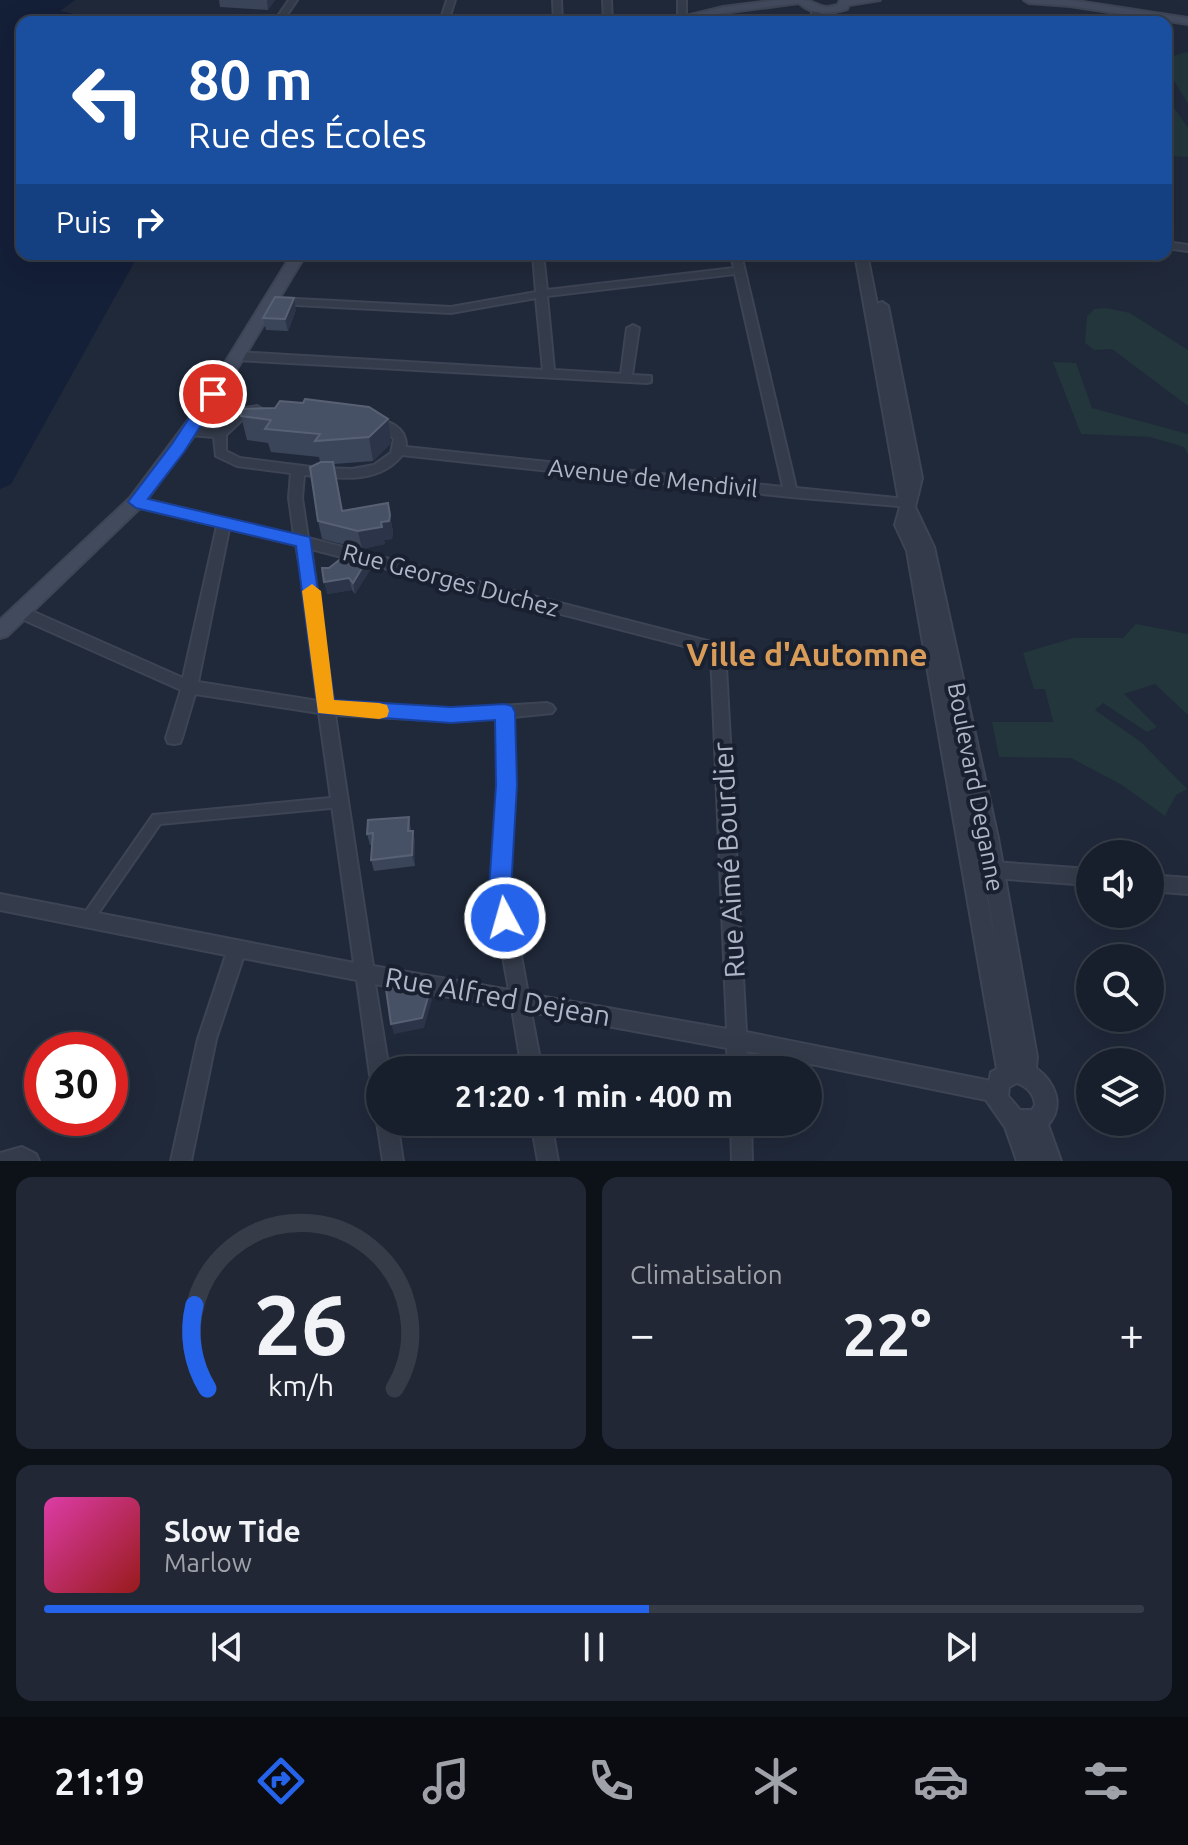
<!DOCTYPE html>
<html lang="fr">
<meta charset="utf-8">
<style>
body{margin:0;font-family:Ubuntu,sans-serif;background:#212734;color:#f1f3f6;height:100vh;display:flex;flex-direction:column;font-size:30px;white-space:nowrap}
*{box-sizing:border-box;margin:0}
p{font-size:26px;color:#9fa2a9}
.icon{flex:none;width:44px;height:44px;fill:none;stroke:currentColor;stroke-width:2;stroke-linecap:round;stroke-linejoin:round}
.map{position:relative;height:1161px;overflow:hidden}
.panel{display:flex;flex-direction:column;gap:16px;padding:16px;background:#0d1118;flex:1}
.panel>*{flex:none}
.top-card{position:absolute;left:16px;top:16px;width:1156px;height:244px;border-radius:16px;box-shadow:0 8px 32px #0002,0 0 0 2px #363d48;background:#1a4fa0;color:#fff;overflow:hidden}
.fabs{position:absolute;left:1076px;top:840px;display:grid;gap:16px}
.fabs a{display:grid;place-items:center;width:88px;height:88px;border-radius:50%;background:#181f2c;box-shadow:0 8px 32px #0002,0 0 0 2px #363d48;font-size:40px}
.speed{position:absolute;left:24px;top:1032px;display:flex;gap:16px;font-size:40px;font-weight:700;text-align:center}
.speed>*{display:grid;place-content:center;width:104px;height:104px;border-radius:50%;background:#181f2c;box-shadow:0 8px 32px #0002,0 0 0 2px #363d48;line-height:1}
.speed .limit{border:12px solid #d22;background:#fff;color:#111}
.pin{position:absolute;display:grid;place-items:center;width:68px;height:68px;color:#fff;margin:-34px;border:4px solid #fff;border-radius:50%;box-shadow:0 2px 8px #0007}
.me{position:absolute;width:88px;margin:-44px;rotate:354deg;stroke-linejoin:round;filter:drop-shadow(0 0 6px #0008)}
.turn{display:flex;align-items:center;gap:28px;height:168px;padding:0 40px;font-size:36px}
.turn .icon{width:104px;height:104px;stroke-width:2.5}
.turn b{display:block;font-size:56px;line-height:68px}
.then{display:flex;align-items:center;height:76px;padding:0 40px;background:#0003;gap:16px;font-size:30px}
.big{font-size:60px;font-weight:700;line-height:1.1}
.panel .widget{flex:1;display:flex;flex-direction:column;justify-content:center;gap:12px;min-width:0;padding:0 28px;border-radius:16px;background:#212734}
.panel .dial{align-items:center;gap:0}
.dial svg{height:208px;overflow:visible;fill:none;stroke:#363d48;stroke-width:7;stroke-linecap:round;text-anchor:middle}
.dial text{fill:#f1f3f6;stroke:none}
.song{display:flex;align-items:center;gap:24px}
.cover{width:96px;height:96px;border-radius:12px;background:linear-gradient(135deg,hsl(320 70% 55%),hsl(0 70% 35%))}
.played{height:8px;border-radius:4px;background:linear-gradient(90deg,#2563eb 55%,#363d48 55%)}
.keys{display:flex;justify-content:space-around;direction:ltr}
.heat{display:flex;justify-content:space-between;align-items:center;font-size:44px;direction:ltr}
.panel .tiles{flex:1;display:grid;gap:16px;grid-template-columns:1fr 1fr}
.widget:last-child{grid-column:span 2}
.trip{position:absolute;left:366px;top:1056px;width:456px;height:80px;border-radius:40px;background:#181f2c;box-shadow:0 8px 32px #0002,0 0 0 2px #363d48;font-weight:700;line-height:80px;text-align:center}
.dock{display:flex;height:128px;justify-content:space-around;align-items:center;background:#0a0c12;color:#9fa2a9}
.dock .icon{width:56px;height:56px}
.dock .on{color:#2563eb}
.dock b{font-size:36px;color:#f1f3f6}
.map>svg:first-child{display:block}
.green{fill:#22363b}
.water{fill:#141f38}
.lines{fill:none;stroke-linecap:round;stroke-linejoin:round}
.pedestrian-casing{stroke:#3d4454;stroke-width:4}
.minor-casing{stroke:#3d4454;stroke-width:4}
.tertiary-casing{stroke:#3d4454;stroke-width:4}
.secondary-casing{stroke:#3d4454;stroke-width:4}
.pedestrian{fill:#343b4a;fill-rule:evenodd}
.minor{fill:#343b4a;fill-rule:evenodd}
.tertiary{fill:#343b4a;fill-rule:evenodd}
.secondary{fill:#424a5e;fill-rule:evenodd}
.wall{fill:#3b4559}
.shaded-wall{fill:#2b3448}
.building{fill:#475165;stroke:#586174;stroke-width:2}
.route{fill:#2563eb;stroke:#184099;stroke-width:2}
.slow{fill:#f59e0b}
.labels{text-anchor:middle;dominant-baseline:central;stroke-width:8;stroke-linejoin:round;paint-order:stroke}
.street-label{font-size:24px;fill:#afb6c7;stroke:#19202f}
.near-street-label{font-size:28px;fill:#afb6c7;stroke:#19202f}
.district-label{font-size:32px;font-weight:bold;fill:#d89b58;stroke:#19202f}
</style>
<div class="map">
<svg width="1188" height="1161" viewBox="0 0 1188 1161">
<rect width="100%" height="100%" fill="#20293a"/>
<g class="green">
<polygon points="1188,52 1188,104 1166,67 1173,56"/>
<polygon points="1166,96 1188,128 1188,157 1166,156"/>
<polygon points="1106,308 1130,313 1188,350 1188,406 1112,349 1094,350 1085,343 1087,317 1094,309"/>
<polygon points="1053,362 1076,363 1092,408 1188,434 1188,454 1184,447 1150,437 1081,434"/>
<polygon points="1136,624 1188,634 1188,715 1155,684 1124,694 1157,727 1147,732 1103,703 1095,710 1141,742 1187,789 1176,795 1165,816 1122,785 1071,758 999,757 992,722 1053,722 1045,689 1034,689 1023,653 1073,638 1123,638"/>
</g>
<polygon class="water" points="0,0 75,0 60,11 112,22 22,22 22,254 139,254 11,484 0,489"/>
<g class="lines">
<defs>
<polygon id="pedestrian" points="341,797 345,798 347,802 345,806 341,807 160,824 92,922 88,924 84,922 82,918 84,914 153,815"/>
<g id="minor">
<polygon points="289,0 297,0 282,22 274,22"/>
<polygon points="447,0 455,0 448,22 440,22"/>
<polygon points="553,0 561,0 562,22 554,22"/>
<polygon points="603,0 611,0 612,22 604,22"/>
<rect x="678" y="0" width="8" height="22"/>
<polygon points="1166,242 1188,245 1188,251 1166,248"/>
<path d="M533,254H543L547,290L734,268L731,254H741L796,488L906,499L913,504L911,507L791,497L402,455C379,485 337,478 304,475L302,498L308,538L723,645L725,649L746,1032L996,1082L1003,1085L1006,1092L1003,1099L996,1102L747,1051L748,1070H728L727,1048L531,1012L542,1070H522L512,1008L375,984L389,1070H380V1085L373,1082L370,1075L357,980L243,958L216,1039L191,1161H171L198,1039L226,955L0,910V894L354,963L319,713L195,694L182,738L180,743L174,744L168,743L166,738L181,690L15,616L13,612L15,608H25L183,678L217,526L136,507L129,502L136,497L294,535L289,498L291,473L237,466L216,456L214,437L190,435L184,431L190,427L217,430L239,409L257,406L263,410L261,413L247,415L226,435V451L240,458L319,468L352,469L374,465L391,453L394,439L383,429L369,426L367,423L369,420C387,418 407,427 406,447L783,487L735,274L547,296L554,370L621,374L627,328L633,325L639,328L632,375L651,376V382L647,383L236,360L230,356L236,352L543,370L536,298L451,313L277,304L271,301L277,298L451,307L536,292ZM229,529L296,545L304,588L318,701L198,682ZM311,549L711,653L727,1029L528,994L509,890L514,785L513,717L552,713L555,709L552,705L547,703L451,709L333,702ZM335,715L451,721L497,718L498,785L491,890L509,990L373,966Z"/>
<polygon points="993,862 1090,869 1090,885 993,878 987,875 984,870 987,865"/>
<polygon points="1150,875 1188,878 1188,894 1150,891"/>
<polygon points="380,1115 380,1122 397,1122 403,1161 383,1161 377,1122"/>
<polygon points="531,1122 551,1122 558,1161 538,1161"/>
<polygon points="731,1122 751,1122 752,1161 732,1161"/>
<polygon points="22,1147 36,1154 39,1161 0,1161 0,1153"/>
</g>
<g id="tertiary">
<polygon points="812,7 820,9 822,22 812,22"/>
<path d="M855,254H867L877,304L882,302L888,306L922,478L915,507L934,547L998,838L1037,1057L1036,1068C1055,1082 1065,1105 1048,1125L1061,1161H1017L1005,1127L986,1100L991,1072L997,1069L907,551L895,525L900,507ZM957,732L978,838L998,957ZM1017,1083C1027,1087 1034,1093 1035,1105L1032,1110H1020L1008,1096L1009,1087Z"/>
</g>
<g id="secondary">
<path d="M778,0C786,0 798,0 806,0C820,4 821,10 838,5L840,0H880L849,5L847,9C830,14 813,16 799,3L723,13L682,22H662L723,7Z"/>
<polygon points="1024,0 1070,0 1188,18 1188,24 1070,6 1029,3"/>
<polygon points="292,254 306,254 208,417 142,506 7,636 0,638 0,620 130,498 196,410"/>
</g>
</defs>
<use href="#pedestrian" class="pedestrian-casing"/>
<use href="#minor" class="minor-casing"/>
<use href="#tertiary" class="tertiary-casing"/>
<use href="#secondary" class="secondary-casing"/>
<use href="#pedestrian" class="pedestrian"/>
<use href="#minor" class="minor"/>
<use href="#tertiary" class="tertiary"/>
<use href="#secondary" class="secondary"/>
</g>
<g class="wall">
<polygon points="219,0 275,0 268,10 220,7"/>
<polygon points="296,310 288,331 266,330 263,318"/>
<polygon points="275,408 391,443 373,461 334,464 342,511 390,515 393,532 392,539 384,540 385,544 362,549 322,539 318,521 320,462 319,457 271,452 268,443 247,440 241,416"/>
<polygon points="368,558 370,570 355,594 352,590 327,594 329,568"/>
<polygon points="409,817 411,831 413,831 415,842 415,866 374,871 371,860 372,845 370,845 367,834"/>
</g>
<g class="shaded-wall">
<polygon points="267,0 275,0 268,10"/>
<polygon points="294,298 296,310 288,331 285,319"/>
<polygon points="388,419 391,443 373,461 369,437"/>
<polygon points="390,515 393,532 392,539 384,540 385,544 362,549 358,531 381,522"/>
<polygon points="368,558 370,570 355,594 353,583"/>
<polygon points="349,578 352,590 327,594 324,582"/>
<polygon points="413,831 415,842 415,866 412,855"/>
<polygon points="430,990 432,1000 424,1028 394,1034 391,1024"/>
</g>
<g class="building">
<polygon points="275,297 294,298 285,319 263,318"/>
<polygon points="305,399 369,407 388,419 369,437 315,441 320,434 265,429 271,420 241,416 241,409 275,408 280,401 303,403"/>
<polygon points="321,462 333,462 342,511 388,503 390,515 389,521 381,522 382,527 358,531 318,521 310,467"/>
<polygon points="348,553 368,558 353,583 349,578 324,582 322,568 329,568"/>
<polygon points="409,817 408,831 413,831 412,855 371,860 373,833 367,834 368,820"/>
<polygon points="385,982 430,990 422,1018 391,1024"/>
</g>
<polygon class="route" points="213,389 221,394 184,452 148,499 310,537 334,700 451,707 505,704 512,706 515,712 517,785 511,890 516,918 513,925 505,928 497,925 489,890 496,785 495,720 451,723 318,713 296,546 136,508 128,502 172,444 207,391"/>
<polygon class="slow" points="312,584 321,591 334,700 379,703 387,705 389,711 387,717 379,719 318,713 302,591"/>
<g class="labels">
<g class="street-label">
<text transform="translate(653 478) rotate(6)">Avenue de Mendivil</text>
<text transform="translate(451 580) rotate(15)">Rue Georges Duchez</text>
<text transform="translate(976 787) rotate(79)">Boulevard Deganne</text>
</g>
<g class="near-street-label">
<text transform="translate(728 860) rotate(-93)">Rue Aimé Bourdier</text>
<text transform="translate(498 996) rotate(10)">Rue Alfred Dejean</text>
</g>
<g class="district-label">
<text x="807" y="654">Ville d'Automne</text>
</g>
</g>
</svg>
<div class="fabs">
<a><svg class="icon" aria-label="sound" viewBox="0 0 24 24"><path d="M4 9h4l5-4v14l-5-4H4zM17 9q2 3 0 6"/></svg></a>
<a><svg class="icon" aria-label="search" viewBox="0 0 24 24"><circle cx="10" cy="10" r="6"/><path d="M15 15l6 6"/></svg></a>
<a><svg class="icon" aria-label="layers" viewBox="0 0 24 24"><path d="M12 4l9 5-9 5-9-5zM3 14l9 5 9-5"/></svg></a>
</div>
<div class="speed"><div class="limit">30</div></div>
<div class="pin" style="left:213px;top:394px;background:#d93025"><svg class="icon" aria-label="arrive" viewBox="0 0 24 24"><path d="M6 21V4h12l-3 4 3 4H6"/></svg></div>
<svg class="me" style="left:505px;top:918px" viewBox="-20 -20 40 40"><circle r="17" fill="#2563eb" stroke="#fff" stroke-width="3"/><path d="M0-11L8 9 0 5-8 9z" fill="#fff"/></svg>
<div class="trip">21:20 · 1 min · 400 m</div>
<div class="top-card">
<div class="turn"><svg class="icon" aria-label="left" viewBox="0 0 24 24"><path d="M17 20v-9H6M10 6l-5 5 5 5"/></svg><div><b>80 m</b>Rue des Écoles</div></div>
<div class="then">Puis<svg class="icon" aria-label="right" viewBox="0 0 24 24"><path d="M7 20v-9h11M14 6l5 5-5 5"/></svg></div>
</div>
</div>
<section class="panel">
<div class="tiles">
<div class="widget dial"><svg viewBox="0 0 100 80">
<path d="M14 69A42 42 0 1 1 86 69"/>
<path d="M14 69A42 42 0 0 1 9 37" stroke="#2563eb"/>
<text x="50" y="56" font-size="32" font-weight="700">26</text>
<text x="50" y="72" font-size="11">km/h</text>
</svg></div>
<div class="widget"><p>Climatisation</p>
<div class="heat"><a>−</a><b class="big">22°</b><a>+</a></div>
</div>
<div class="widget">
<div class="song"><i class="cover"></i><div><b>Slow Tide</b><p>Marlow</p></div></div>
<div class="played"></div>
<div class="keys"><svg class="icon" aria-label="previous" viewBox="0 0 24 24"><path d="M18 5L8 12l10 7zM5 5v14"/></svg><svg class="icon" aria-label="pause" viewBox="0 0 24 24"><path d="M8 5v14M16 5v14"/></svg><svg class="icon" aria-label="next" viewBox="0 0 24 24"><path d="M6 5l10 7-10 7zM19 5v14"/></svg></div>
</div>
</div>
</section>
<nav class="dock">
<b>21:19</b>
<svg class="icon on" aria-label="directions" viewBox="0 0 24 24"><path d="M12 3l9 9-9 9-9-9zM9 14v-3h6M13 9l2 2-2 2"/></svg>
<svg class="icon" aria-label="music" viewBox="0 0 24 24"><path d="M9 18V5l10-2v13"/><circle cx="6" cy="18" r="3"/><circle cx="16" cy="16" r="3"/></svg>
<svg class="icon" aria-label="phone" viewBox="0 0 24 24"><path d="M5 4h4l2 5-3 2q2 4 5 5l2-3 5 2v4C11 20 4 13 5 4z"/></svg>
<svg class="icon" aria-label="climate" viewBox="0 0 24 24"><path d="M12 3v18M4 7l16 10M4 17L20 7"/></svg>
<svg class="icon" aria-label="car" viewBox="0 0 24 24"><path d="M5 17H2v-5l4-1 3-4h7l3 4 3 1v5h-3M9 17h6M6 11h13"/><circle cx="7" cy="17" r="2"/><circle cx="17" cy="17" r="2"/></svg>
<svg class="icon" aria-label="filters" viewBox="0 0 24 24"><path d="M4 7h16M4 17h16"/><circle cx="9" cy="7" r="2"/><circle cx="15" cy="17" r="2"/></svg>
</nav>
